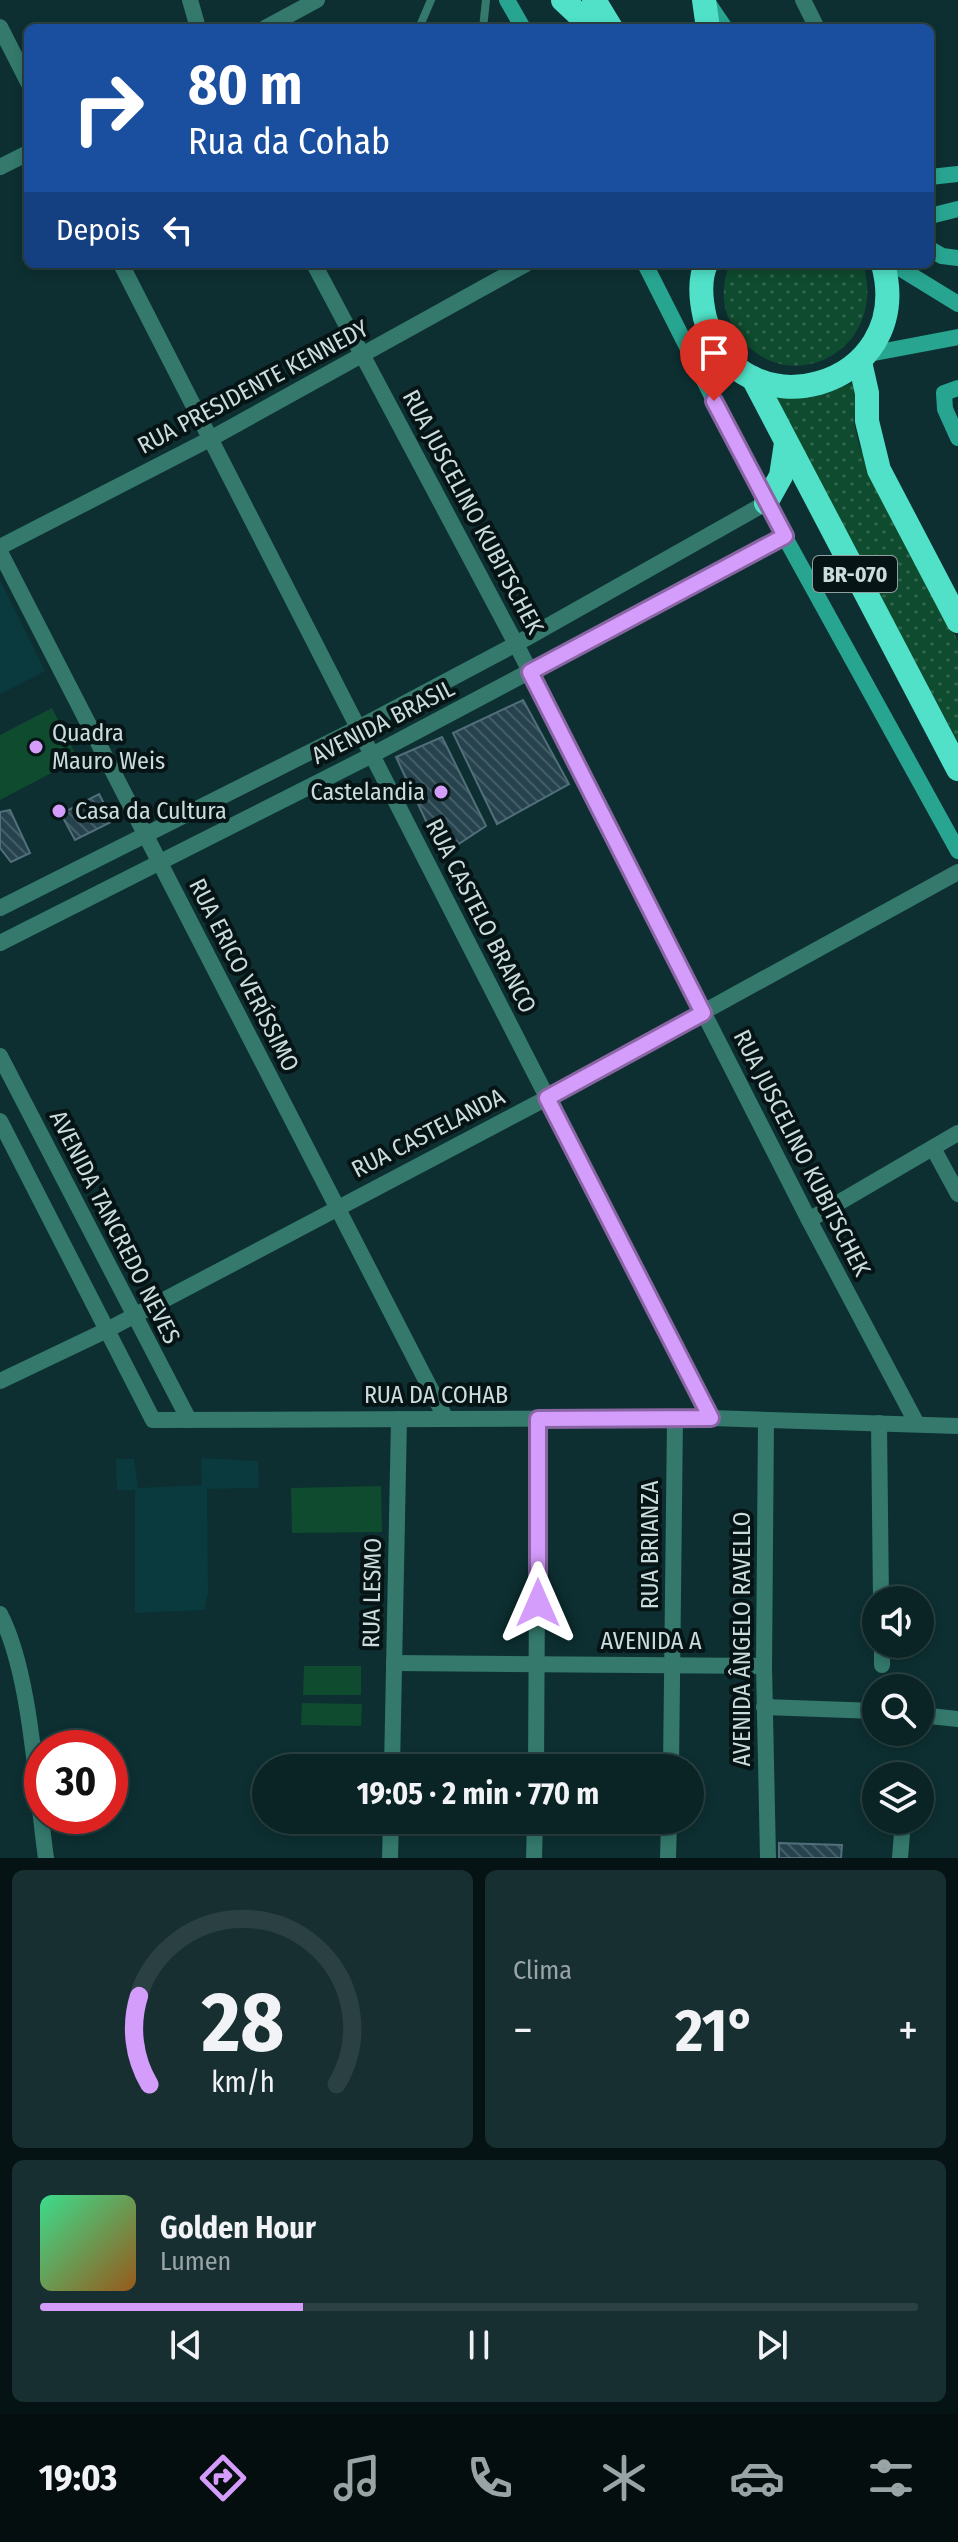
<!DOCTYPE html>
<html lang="pt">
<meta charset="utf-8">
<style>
body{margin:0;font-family:"Fira Sans Condensed",sans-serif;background:#182f32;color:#f1f3f6;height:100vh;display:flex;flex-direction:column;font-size:30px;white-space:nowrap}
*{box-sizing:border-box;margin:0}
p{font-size:26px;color:#99a4a7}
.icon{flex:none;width:44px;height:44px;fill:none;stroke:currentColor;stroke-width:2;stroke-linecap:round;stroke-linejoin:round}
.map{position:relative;height:1858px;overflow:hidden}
.drawer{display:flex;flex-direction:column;gap:12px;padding:12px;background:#061314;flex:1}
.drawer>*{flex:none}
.guide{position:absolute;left:24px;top:24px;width:910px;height:244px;border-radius:12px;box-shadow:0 4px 12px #0003,0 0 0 2px #2a4042;background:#1a4fa0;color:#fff;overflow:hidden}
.fabs{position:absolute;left:862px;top:1586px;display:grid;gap:16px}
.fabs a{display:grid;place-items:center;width:72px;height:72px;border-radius:50%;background:#0a2325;box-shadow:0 4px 12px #0003,0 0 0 2px #2a4042;font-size:40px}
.speed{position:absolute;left:24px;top:1730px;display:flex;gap:16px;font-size:40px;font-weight:700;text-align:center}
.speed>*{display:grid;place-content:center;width:104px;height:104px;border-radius:50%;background:#0a2325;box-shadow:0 4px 12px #0003,0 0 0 2px #2a4042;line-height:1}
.speed .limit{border:12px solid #d22;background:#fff;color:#111}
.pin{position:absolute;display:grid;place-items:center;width:68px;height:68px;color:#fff;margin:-82px -34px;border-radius:50% 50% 50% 0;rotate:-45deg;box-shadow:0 0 8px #0007}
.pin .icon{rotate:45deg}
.me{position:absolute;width:88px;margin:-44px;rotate:0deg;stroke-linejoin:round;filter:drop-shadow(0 0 6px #0008)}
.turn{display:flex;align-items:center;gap:28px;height:168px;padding:0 32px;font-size:36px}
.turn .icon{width:104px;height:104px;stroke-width:2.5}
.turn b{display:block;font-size:56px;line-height:68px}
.then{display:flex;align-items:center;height:76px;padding:0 32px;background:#0003;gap:16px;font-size:30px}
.big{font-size:60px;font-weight:700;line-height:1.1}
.drawer .tile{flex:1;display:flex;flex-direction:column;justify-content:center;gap:12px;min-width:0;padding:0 28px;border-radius:12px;background:#182f32}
.drawer .dial{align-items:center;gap:0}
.dial svg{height:208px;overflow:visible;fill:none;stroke:#2a4042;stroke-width:7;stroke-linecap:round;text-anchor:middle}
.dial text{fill:#f1f3f6;stroke:none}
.song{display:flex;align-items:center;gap:24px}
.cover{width:96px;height:96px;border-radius:12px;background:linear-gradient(135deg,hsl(150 70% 55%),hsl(30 70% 35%))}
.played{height:8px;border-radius:4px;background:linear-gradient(90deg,#d49cfb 30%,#2a4042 30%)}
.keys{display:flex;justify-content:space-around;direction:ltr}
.heat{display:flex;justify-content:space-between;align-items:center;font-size:44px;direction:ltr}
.drawer .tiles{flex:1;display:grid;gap:12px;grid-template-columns:1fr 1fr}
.tile:last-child{grid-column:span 2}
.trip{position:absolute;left:252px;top:1754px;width:452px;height:80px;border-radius:40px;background:#0a2325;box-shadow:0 4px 12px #0003,0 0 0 2px #2a4042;font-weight:700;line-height:80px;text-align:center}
.tabs{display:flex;height:128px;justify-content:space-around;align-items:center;background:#040e0f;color:#99a4a7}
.tabs .icon{width:56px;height:56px}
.tabs .selected{color:#d49cfb}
.tabs b{font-size:36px;color:#f1f3f6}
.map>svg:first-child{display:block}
.built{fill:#0a3a3d}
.grass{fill:url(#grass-dots)}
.park{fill:#0f4b2e}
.building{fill:url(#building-back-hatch);stroke:#516f7b;stroke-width:2}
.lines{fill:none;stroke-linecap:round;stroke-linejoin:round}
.lane{stroke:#34796c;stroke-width:8}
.street{stroke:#34796c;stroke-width:16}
.secondary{stroke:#28a591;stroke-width:16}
.highway{stroke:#50e1c8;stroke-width:24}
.route-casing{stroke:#8a65a3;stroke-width:20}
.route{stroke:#d49cfb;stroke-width:14}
.poi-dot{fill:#d49cfb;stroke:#071415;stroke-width:3}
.labels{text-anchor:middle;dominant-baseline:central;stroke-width:8;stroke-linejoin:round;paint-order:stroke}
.shield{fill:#071415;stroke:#90a0a1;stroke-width:2}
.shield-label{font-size:22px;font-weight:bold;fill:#cadcdd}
.street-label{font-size:24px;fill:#cadcdd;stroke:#071415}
.poi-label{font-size:24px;fill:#cadcdd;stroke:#071415;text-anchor:start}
</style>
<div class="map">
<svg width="958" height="1858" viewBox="0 0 958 1858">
<defs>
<pattern id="grass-dots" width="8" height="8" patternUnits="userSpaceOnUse" patternTransform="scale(2)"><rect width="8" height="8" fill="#0f4b2e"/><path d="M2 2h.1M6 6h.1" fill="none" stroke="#31644c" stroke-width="1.8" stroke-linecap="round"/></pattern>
<pattern id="building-back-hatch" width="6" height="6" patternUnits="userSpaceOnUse" patternTransform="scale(2)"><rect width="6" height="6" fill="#26424d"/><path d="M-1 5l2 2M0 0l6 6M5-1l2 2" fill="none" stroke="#445d66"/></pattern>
</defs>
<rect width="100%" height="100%" fill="#0d2f31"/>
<g class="built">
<polygon points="0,580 45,671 0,694"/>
<polygon points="201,1458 258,1461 259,1488 207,1489 208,1593 204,1610 135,1613 135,1490 117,1490 116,1459 134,1459 138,1488 202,1485"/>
</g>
<g class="grass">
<path d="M730,264H863C891,356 775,407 731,323C721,305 722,282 730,264Z"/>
<polygon points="858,381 854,423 859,446 958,641 958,742 828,498 769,397 810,398"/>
</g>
<g class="park">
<polygon points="52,708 78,759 0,800 0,735"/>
<polygon points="381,1486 382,1532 292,1533 291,1488"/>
<polygon points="304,1666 361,1666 361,1695 303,1695"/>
<polygon points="302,1703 362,1704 361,1726 301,1725"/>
</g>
<g class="building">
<polygon points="523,700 569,784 497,824 453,733"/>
<polygon points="442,737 486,826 442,855 396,757"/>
<polygon points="99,794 113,821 75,840 61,814"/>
<polygon points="10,810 30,853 11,862 0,848 0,812"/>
<polygon points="779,1843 842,1845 841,1858 779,1858"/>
</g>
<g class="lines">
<g class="lane">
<polyline points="419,28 431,0"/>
<polyline points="483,28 486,0"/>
</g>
<g class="street">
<polyline points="190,0 198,28"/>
<polyline points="803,0 817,28"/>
<polyline points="0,27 28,82"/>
<polyline points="265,28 317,0"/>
<polyline points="0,167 28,153"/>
<polyline points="121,264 711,1418"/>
<polyline points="314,264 516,644 809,1220 917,1424"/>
<polyline points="0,547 210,439 526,264"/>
<polyline points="0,552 446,1419"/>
<polyline points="0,908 358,728 516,644 766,503"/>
<polyline points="0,943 372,755 785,536"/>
<polyline points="0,1056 189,1420"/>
<polyline points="0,1121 153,1420 711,1418 958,1426"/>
<polyline points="933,1148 958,1194"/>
<polyline points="809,1220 958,1133"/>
<polyline points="0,1381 107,1330 547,1098 958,872"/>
<polyline points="766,1420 764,1666 768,1858"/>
<polyline points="879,1423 881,1600"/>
<path d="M0,1614C31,1673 36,1789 46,1858"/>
<polyline points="882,1644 882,1665"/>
<polyline points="394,1663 764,1666"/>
<polyline points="764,1707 876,1711"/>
<polyline points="920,1715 958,1719"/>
<polyline points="392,1768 399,1419"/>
<polyline points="536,1768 538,1419"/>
<polyline points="671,1768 675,1418"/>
<polyline points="390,1858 391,1820"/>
<polyline points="534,1858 535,1820"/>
<polyline points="668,1858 669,1820"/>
<polyline points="900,1858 903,1820"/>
</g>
<g class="secondary">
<polyline points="507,0 523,28"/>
<polyline points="708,3 725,28"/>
<polyline points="930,177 958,174"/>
<polyline points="930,216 958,209"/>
<polyline points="930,249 942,256 958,258"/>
<polyline points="645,264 766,503 958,851"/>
<polyline points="893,264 958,304"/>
<polyline points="869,354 958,337"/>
<polyline points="958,388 944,393 945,409 958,438"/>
</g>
<g class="highway">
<polyline points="563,0 593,28"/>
<polyline points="594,0 611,28"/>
<polyline points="704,0 708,28"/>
<path d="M706,264C699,280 701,301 705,318C738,437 917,390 883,264"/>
<polyline points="860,362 867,393 867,421 879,470 958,621"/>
<polyline points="753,378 958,769"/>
<polyline points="766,503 781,476 786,443"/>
</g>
</g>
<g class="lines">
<defs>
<polyline id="route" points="538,1603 538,1419 711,1418 547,1098 703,1013 530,672 785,536 714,401"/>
</defs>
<use href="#route" class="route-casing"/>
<use href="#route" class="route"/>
</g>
<g class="poi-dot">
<circle cx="36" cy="747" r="8"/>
<circle cx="441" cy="792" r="8"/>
<circle cx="59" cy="811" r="8"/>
</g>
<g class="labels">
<rect class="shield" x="813" y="556" width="84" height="36" rx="6"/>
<g class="shield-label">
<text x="855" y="574">BR-070</text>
</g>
<g class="street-label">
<text transform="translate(253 387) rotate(-28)">RUA PRESIDENTE KENNEDY</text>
<text transform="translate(473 512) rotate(62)">RUA JUSCELINO KUBITSCHEK</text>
<text transform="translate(383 722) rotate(-27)">AVENIDA BRASIL</text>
<text transform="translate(481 916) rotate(63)">RUA CASTELO BRANCO</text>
<text transform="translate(244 975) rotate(63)">RUA ERICO VERÍSSIMO</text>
<text transform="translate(428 1133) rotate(-27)">RUA CASTELANDA</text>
<text transform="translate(802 1153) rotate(63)">RUA JUSCELINO KUBITSCHEK</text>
<text transform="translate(115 1227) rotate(63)">AVENIDA TANCREDO NEVES</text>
<text x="436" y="1395">RUA DA COHAB</text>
<text transform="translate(650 1545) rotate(-90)">RUA BRIANZA</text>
<text transform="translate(372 1593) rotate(-89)">RUA LESMO</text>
<text transform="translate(742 1639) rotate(-90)">AVENIDA ÂNGELO RAVELLO</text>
<text x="651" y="1641">AVENIDA A</text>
</g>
<g class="poi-label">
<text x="52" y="733">Quadra<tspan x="52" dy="28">Mauro Weis</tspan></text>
<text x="425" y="792" text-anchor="end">Castelandia</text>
<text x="75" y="811">Casa da Cultura</text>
</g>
</g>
</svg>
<div class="fabs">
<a><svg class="icon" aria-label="sound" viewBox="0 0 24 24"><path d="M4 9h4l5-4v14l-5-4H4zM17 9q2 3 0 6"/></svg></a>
<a><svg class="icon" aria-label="search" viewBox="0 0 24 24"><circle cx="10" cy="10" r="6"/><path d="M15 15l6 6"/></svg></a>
<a><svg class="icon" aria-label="layers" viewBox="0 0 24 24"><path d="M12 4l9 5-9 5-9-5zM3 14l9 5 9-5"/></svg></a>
</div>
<div class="speed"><div class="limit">30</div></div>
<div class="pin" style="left:714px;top:401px;background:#d93025"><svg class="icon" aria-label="arrive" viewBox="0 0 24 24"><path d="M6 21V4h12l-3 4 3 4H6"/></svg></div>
<svg class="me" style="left:538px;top:1603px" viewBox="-20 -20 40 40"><path d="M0-17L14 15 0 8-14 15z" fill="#d49cfb" stroke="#fff" stroke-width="4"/></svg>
<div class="trip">19:05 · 2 min · 770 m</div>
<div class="guide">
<div class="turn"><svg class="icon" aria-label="right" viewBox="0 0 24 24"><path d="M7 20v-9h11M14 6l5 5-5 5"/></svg><div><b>80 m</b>Rua da Cohab</div></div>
<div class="then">Depois<svg class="icon" aria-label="left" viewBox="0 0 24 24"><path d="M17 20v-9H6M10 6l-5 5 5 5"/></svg></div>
</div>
</div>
<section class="drawer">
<div class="tiles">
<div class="tile dial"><svg viewBox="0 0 100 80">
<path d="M14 69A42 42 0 1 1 86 69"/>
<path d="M14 69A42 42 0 0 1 10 35" stroke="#d49cfb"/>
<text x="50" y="56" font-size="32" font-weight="700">28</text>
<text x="50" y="72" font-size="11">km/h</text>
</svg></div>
<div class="tile"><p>Clima</p>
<div class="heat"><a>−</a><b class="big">21°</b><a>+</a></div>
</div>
<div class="tile">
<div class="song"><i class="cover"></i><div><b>Golden Hour</b><p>Lumen</p></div></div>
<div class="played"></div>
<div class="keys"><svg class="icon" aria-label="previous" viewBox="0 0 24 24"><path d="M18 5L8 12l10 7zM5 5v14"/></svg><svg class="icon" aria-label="pause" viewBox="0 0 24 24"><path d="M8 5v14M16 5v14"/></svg><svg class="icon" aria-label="next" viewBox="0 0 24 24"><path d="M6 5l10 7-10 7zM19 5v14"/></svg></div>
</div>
</div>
</section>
<nav class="tabs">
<b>19:03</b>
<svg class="icon selected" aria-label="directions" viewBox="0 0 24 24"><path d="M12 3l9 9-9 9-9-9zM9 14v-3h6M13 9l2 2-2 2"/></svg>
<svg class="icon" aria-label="music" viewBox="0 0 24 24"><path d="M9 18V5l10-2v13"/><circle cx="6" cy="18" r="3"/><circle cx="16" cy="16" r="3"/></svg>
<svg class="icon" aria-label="phone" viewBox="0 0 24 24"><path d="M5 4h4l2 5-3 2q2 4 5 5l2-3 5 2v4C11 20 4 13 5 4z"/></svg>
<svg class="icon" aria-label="climate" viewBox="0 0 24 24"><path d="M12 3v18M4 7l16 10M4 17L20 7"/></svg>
<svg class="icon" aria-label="car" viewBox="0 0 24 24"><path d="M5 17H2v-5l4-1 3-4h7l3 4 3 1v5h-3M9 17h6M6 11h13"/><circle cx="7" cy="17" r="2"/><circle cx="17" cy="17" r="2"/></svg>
<svg class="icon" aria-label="filters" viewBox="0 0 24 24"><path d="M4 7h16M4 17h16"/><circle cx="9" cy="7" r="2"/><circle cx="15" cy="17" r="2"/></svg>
</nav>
